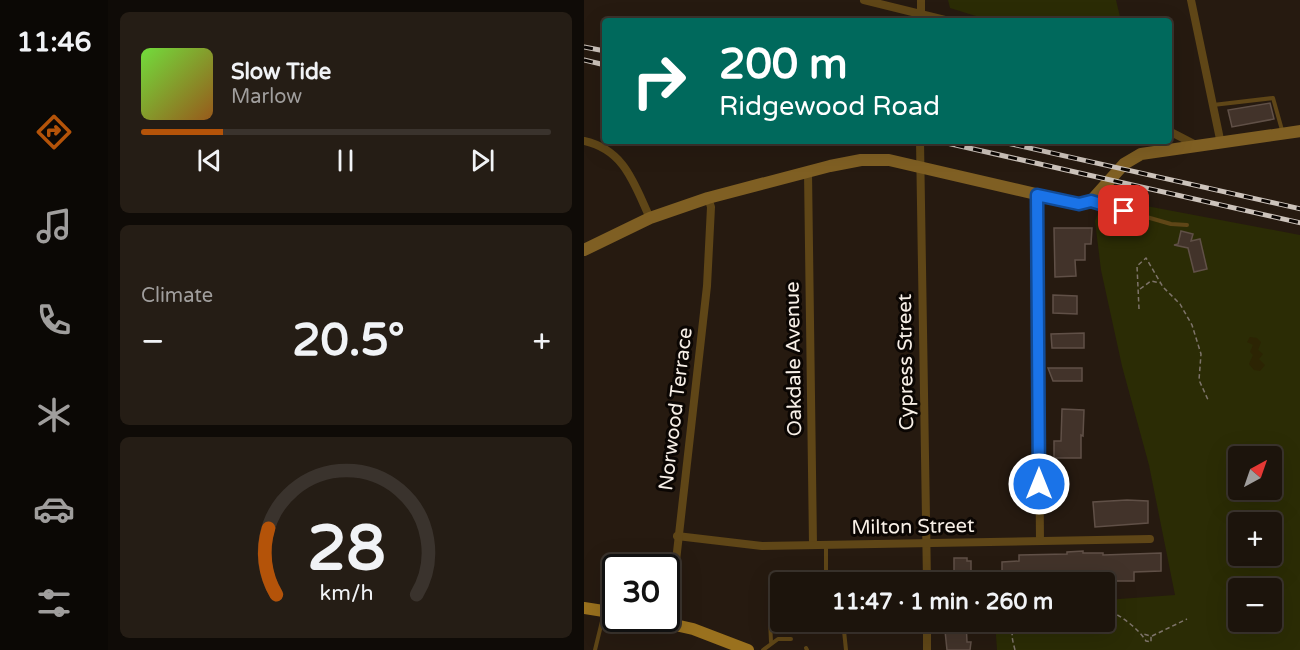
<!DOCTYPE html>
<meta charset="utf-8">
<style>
body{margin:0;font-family:"Varela Round",sans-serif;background:#251d15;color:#f1f3f6;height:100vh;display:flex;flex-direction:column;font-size:22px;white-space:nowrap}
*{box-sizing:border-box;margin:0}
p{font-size:20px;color:#a09e9d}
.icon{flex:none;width:33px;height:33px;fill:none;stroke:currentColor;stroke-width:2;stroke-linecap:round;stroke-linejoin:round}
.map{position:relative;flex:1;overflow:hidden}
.drawer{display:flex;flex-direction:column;gap:12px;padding:12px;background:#0f0b07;width:476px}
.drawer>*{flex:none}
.banner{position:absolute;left:18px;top:18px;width:570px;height:126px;border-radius:6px;box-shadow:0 6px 24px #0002,0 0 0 2px #3a332d;background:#00695c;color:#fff;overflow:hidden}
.needle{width:39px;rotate:40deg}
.fabs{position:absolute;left:644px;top:446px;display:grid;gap:12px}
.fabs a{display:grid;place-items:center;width:54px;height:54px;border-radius:6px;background:#1c140c;box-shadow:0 6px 24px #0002,0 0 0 2px #3a332d;font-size:30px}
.speed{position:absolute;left:18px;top:554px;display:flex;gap:12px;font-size:30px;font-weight:700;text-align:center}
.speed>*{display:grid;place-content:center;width:78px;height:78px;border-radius:50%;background:#1c140c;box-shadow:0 6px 24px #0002,0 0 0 2px #3a332d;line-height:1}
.speed .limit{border:3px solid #111;border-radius:9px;background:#fff;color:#111}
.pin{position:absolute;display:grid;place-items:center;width:51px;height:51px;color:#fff;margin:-26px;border-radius:12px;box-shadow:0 3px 9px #0006}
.me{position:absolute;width:66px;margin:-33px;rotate:0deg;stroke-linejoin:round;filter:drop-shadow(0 0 4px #0008)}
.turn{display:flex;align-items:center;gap:21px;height:126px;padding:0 18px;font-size:27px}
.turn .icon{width:78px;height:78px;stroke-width:2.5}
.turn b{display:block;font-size:42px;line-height:51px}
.big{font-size:45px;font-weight:700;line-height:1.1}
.drawer .tile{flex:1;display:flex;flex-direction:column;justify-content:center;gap:9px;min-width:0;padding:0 21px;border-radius:9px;background:#251d15}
.drawer .dial{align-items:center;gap:0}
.dial svg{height:156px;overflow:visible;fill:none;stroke:#3a332d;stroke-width:7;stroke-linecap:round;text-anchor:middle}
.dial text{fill:#f1f3f6;stroke:none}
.song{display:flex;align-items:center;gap:18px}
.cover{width:72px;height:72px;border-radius:9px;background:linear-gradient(135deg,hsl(100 70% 55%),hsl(30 70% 35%))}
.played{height:6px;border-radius:3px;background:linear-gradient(90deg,#b45309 20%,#3a332d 20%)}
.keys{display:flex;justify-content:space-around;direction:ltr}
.heat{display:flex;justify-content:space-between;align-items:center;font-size:33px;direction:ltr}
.trip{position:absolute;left:186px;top:572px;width:345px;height:60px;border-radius:6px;background:#1c140c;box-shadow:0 6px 24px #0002,0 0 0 2px #3a332d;font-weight:700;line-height:60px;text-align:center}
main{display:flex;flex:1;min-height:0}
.menu{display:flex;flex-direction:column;width:108px;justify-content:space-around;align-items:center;background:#0b0805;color:#a09e9d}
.menu .icon{width:42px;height:42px}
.menu .current{color:#b45309}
.menu b{font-size:27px;color:#f1f3f6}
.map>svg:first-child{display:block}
.green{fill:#2b2c05;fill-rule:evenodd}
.sand{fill:#2c2403}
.building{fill:#42332a;stroke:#605047;stroke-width:1.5}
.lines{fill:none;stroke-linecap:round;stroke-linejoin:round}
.path{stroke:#7e746b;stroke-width:1.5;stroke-dasharray:4.5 3;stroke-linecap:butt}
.lane{stroke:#5f4617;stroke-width:4}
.street{stroke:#5f4617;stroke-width:8}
.secondary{stroke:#7f5f23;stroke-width:12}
.primary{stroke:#9a711e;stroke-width:12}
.rail-casing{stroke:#ccc3bb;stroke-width:5}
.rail{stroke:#0b0603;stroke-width:3;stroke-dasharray:9;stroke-linecap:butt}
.route-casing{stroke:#114b97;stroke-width:15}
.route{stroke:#1a73e8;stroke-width:10}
.labels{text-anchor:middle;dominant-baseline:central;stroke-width:6;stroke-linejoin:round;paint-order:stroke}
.street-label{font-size:20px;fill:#f7efe7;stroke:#0b0603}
</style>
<main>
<nav class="menu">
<b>11:46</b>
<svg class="icon current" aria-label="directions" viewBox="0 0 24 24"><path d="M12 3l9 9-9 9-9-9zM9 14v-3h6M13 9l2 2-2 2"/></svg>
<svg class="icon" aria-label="music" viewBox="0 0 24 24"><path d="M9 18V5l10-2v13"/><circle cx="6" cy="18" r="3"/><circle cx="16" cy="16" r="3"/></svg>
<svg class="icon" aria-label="phone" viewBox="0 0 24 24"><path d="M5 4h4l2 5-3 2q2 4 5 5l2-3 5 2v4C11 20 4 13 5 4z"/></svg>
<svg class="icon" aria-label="climate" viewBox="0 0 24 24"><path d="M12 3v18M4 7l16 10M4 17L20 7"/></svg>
<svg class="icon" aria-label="car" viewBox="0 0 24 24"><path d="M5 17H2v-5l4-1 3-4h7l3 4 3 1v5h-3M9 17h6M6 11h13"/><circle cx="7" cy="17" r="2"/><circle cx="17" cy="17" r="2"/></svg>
<svg class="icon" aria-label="filters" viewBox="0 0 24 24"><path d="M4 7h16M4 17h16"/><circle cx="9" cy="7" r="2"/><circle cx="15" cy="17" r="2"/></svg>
</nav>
<section class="drawer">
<div class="tile">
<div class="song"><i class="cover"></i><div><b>Slow Tide</b><p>Marlow</p></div></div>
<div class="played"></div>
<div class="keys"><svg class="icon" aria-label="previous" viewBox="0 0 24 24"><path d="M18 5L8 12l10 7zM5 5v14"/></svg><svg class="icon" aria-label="pause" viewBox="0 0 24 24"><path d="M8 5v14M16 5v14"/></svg><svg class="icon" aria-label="next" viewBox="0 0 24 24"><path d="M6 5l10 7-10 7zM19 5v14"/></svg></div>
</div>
<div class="tile"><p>Climate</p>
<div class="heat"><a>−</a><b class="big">20.5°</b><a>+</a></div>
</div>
<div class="tile dial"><svg viewBox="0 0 100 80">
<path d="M14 69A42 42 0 1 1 86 69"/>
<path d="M14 69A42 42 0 0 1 10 35" stroke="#b45309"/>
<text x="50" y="56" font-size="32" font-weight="700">28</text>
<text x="50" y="72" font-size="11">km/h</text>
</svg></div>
</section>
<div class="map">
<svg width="717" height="650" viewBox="0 0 717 650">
<rect width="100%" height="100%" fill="#261a10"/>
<g class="green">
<polygon points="364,0 532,0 537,21 408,21 366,8"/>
<path d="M520,198L716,235V650H413L411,621H520L521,600L591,595L565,465L538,366L517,270L511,221ZM654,456H687V489H654ZM654,522H687V555H654ZM654,588H687V621H654Z"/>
</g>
<polygon class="sand" points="666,337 673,338 677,342 674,350 679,354 675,359 681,365 676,371 670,370 665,364 669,355 666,352 669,345 663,342"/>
<g class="building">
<polygon points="686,103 690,119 648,127 644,110"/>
<polygon points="470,228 508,228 507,244 501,244 501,260 491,260 492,276 471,277"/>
<polygon points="597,231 609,234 607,241 616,239 623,269 610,272 604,248 590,245 594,244"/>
<polygon points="469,295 493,296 493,314 469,313"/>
<polygon points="500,333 500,348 468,348 467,334"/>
<polygon points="464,368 498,368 498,381 469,381"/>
<polygon points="478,409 500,410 499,436 497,435 497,458 470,458 470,441 477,441"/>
<polygon points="543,500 564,501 564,523 511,527 509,502"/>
<polygon points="499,551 499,553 519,553 519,555 577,553 577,571 550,572 550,581 529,581 529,576 500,577 500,582 484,582 484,576 432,576 432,581 418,581 418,562 435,561 435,555 483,554 483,552"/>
<polygon points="370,558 383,558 383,561 387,561 387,574 401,575 401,582 370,582"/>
<polygon points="360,621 382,621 383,642 387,642 386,650 363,650"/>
</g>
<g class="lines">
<g class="path">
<polyline points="556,289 567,281 576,283"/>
<polyline points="555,309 553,266 562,258 579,287 596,304 608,325 617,354 615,380 625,402"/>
<path d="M520,608C535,614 554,628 562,641L567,642V636L559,634"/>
<polyline points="568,636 603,619"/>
<path d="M431,650C428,638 425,630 435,621"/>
</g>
<g class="lane">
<polyline points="629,105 689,98 698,130"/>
<polyline points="510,202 587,224 603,225"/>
<polyline points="242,545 242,582"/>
<polyline points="186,620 187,642"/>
<polyline points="259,621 262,650"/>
<polyline points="222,648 223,650"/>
<polyline points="11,650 20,613"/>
<polyline points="179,650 194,639 207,639"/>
</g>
<g class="street">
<polyline points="280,0 365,21"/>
<polyline points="337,0 337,21"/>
<polyline points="607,0 637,144"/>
<polyline points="585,131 612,145"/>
<path d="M0,141C41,150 50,184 66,218"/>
<polyline points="336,141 343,582"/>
<polyline points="224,172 229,545"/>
<polyline points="453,195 456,541"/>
<polyline points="93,536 178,546 566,539"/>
<polyline points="343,621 343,650"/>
<polyline points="85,623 123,286 127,207 124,198"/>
</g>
<polyline class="secondary" points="0,250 66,218 124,198 246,166 277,160 305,160 495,204 507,201 540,164 557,154 717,131"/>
<g class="primary">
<polyline points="0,608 32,613"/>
<polyline points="60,618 109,629 164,650"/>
</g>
<defs>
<g id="rail">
<polyline points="0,47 21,51"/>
<polyline points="0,60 21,65"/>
<polyline points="354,141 717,223"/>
<polyline points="414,141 717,209"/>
</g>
</defs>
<use href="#rail" class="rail-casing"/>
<use href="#rail" class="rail"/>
</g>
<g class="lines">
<defs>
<polyline id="route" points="455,484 453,195 495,204 507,201 540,211"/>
</defs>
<use href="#route" class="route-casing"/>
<use href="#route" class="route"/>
</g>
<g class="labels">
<g class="street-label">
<text transform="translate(210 359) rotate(-91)">Oakdale Avenue</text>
<text transform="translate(322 362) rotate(-91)">Cypress Street</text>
<text transform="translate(92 409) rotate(-83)">Norwood Terrace</text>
<text transform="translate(329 527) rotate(-1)">Milton Street</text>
</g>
</g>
</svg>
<div class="fabs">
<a><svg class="needle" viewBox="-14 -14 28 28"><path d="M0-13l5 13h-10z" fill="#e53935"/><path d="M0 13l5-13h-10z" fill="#a09e9d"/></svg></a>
<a>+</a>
<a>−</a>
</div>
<div class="speed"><div class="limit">30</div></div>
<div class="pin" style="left:540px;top:211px;background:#d93025"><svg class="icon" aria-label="arrive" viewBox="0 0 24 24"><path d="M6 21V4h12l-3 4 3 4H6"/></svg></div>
<svg class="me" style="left:455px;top:484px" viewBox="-20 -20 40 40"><circle r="17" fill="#1a73e8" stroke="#fff" stroke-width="3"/><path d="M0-11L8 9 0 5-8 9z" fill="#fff"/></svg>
<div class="trip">11:47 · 1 min · 260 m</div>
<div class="banner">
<div class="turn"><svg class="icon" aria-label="right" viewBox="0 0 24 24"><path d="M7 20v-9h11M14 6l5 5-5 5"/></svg><div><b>200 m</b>Ridgewood Road</div></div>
</div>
</div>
</main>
